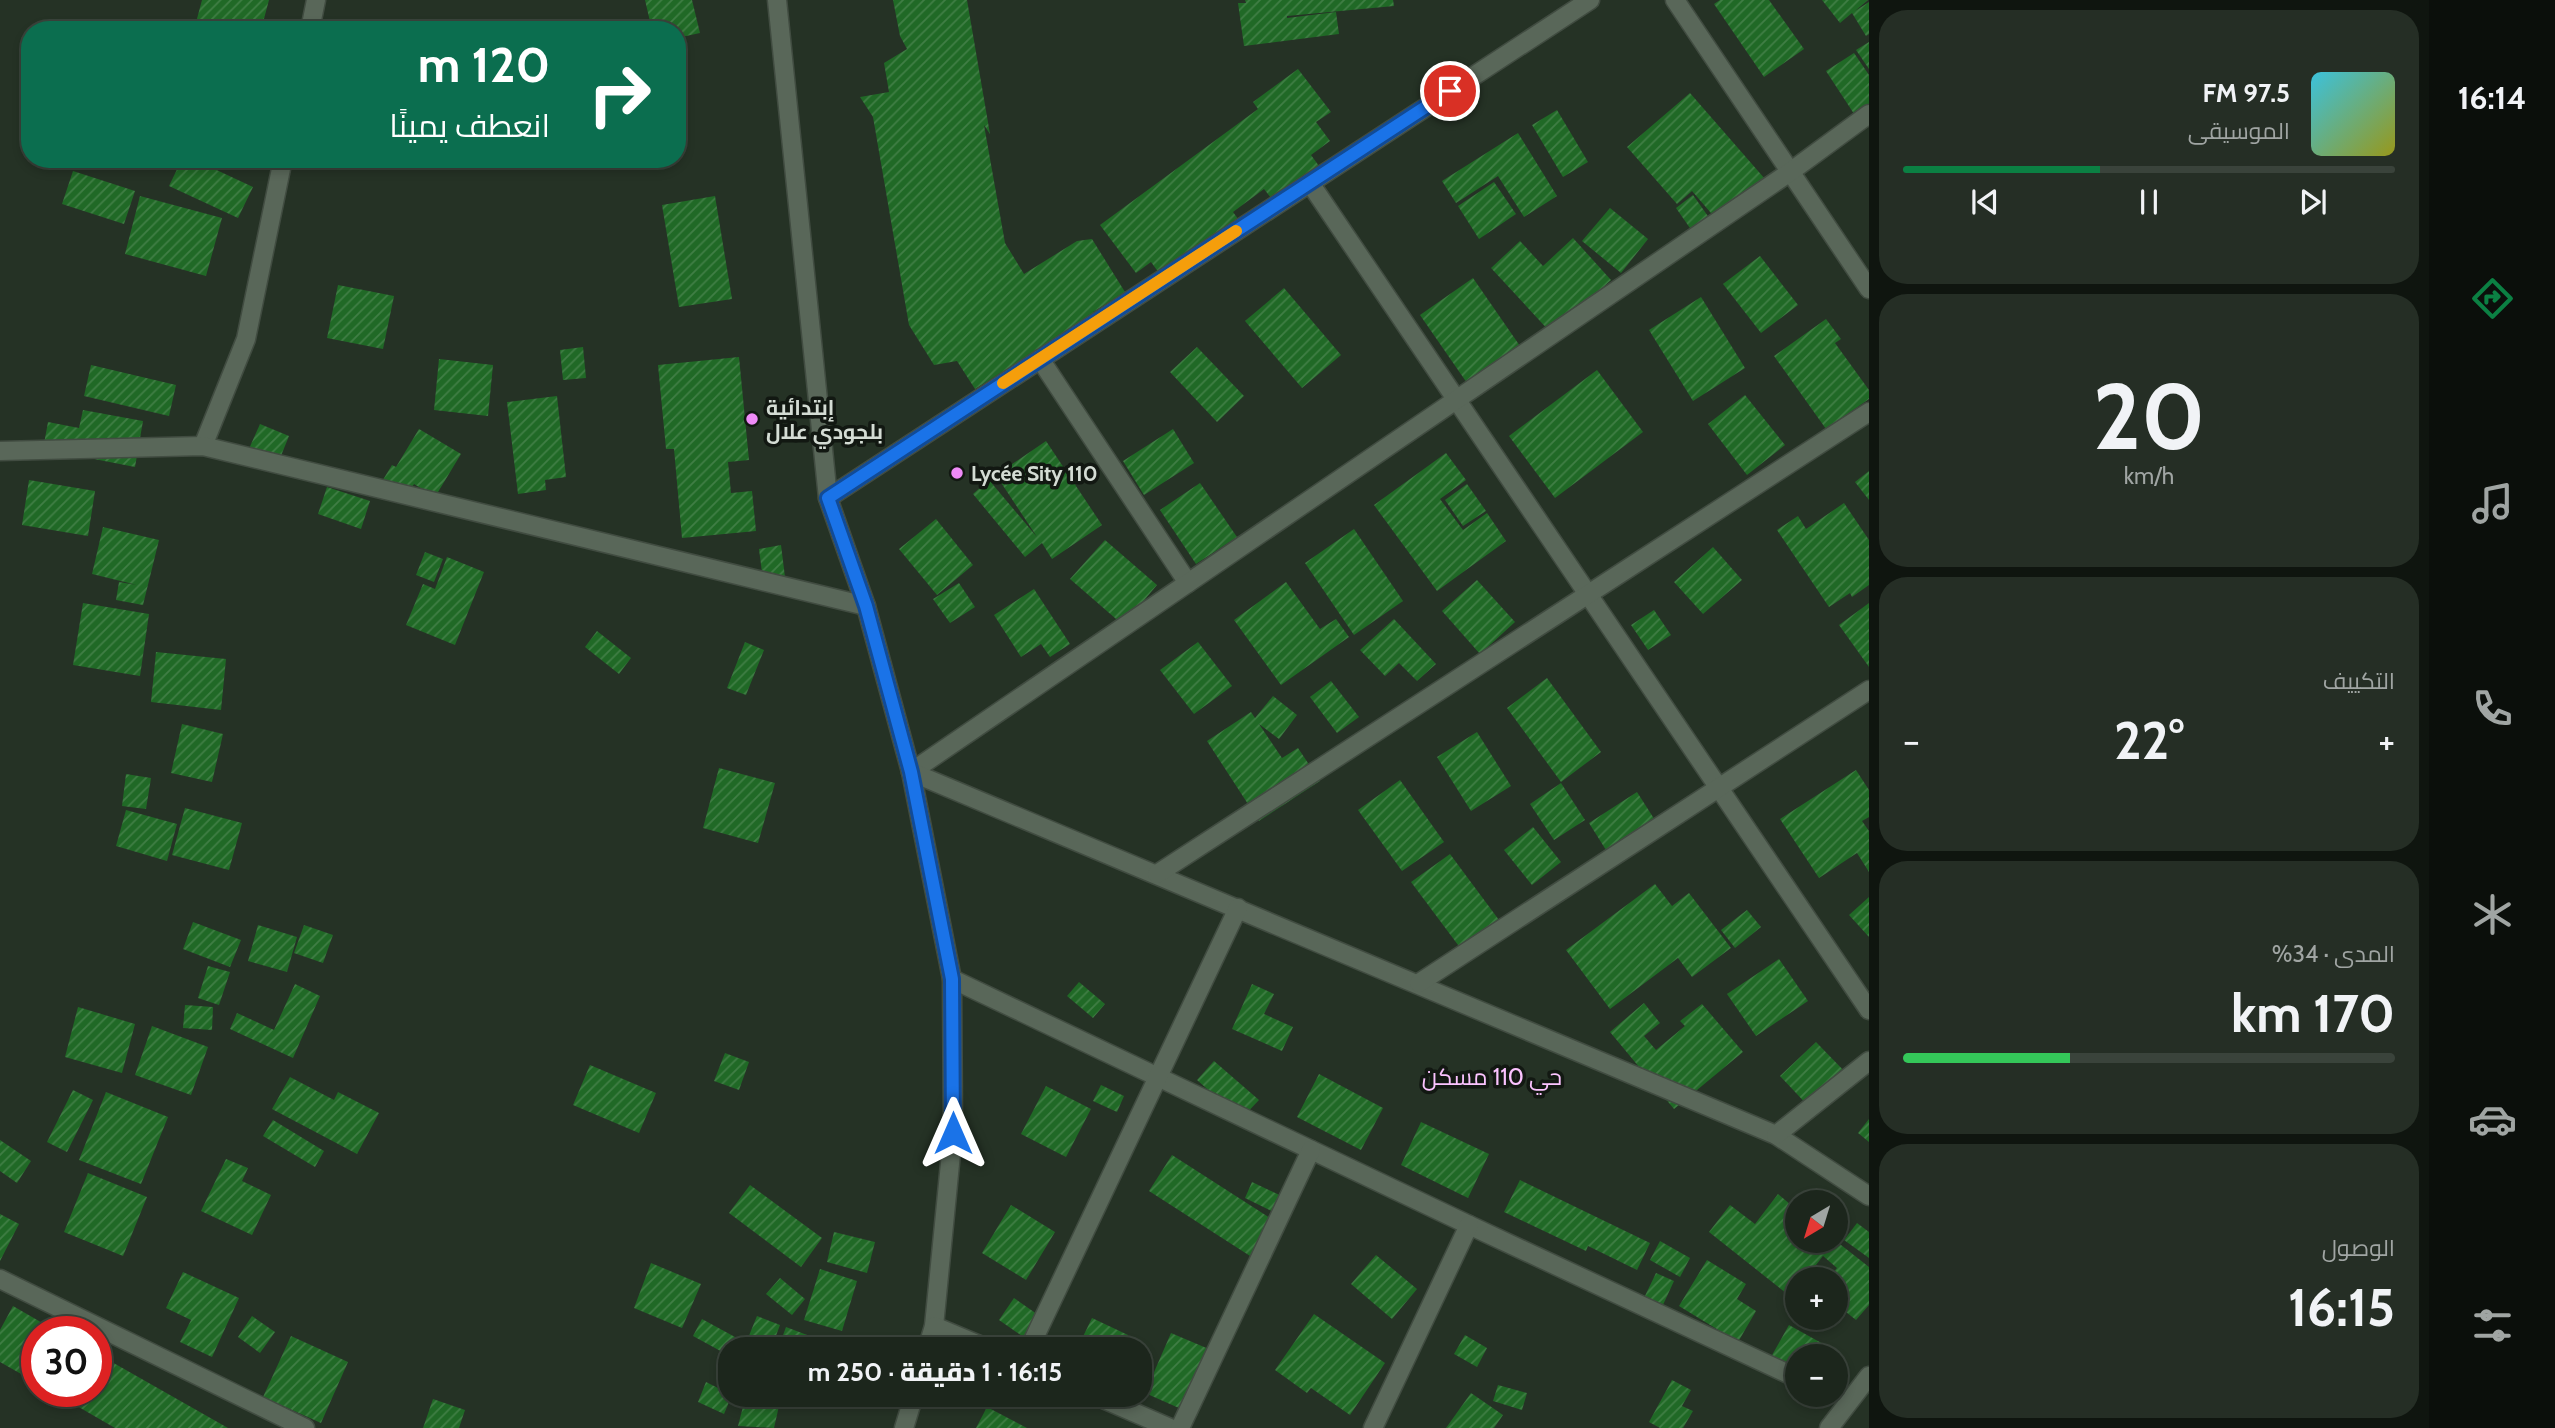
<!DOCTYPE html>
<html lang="ar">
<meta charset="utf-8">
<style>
body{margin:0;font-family:Cabin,Cairo,sans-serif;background:#252e25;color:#f1f3f6;direction:rtl;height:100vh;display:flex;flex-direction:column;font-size:26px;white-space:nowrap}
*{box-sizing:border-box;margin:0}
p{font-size:23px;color:#a0a5a3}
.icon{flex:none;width:38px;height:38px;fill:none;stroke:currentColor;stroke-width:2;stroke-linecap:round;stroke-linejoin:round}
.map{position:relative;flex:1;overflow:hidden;direction:ltr}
.drawer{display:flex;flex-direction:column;gap:10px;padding:10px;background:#0f150f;width:560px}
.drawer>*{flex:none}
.hud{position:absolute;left:21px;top:21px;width:665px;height:147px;border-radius:28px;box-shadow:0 4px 10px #0003,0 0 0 2px #3a433b;direction:rtl;background:#0b6e4f;color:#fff;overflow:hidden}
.needle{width:46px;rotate:218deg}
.fabs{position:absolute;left:1785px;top:1190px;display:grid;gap:14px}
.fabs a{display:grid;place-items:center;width:63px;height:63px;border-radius:50%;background:#1c261c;box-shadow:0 4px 10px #0003,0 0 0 2px #3a433b;font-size:35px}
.speed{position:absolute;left:21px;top:1316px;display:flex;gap:14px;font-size:35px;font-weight:700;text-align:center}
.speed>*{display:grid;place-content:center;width:91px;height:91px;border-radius:50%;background:#1c261c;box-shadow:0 4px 10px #0003,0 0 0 2px #3a433b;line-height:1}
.speed .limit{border:10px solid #d22;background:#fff;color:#111}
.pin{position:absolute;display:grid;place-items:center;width:60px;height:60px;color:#fff;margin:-30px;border:4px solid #fff;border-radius:50%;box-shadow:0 2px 7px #0007}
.me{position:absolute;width:77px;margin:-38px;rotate:0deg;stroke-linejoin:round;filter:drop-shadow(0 0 5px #0008)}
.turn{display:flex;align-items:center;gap:24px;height:147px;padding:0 21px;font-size:32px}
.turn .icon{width:91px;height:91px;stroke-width:2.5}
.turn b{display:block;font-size:49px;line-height:60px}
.big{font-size:52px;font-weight:800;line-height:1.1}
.drawer .tile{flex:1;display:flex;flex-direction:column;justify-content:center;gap:10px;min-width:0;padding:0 24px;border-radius:28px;background:#252e25}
.drawer .dial{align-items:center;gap:0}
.dial b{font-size:91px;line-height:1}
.song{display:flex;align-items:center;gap:21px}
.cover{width:84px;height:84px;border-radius:10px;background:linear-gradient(135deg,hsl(190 70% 55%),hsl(60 70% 35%))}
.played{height:7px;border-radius:4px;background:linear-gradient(90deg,#0b8043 40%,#3a433b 40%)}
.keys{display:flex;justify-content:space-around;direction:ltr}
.heat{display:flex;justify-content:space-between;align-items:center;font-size:38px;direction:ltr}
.charge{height:10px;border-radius:5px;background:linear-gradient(90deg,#34c759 34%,#3a433b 0)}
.trip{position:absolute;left:718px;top:1337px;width:434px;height:70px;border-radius:28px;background:#1c261c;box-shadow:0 4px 10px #0003,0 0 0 2px #3a433b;font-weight:800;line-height:70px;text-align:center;direction:rtl}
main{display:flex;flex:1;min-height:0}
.tabs{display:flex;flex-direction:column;width:126px;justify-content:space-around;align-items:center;background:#0b0f0b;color:#a0a5a3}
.tabs .icon{width:49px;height:49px}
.tabs .selected{color:#0b8043}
.tabs b{font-size:32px;color:#f1f3f6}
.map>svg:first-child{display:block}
.building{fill:url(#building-hatch)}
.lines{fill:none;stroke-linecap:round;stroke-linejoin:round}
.street-casing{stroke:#414c41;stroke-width:21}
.street{stroke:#596759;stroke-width:18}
.route-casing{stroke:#114b97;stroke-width:18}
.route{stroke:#1a73e8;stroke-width:12}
.slow{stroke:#f59e0b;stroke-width:12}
.poi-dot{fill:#ef8bf7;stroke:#121812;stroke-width:2.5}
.labels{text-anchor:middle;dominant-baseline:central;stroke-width:7;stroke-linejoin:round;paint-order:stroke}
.poi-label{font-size:21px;font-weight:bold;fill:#d4dcd4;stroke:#121812;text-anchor:start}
.neighbourhood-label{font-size:23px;fill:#fbc3ff;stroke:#121812}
</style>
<main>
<nav class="tabs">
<b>16:14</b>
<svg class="icon selected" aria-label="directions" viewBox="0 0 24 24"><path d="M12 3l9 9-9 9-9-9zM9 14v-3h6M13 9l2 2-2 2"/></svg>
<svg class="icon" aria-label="music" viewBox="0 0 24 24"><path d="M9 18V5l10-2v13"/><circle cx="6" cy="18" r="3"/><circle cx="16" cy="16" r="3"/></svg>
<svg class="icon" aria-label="phone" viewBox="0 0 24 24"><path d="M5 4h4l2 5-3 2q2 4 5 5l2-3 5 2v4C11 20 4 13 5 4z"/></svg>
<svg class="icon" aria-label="climate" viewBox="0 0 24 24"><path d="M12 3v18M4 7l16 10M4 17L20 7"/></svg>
<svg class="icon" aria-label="car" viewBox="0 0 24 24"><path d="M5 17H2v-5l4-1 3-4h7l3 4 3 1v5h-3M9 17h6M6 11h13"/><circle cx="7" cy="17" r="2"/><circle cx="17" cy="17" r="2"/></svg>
<svg class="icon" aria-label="filters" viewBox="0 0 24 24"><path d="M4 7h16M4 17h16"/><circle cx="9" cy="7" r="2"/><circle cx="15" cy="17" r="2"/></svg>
</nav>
<section class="drawer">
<div class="tile">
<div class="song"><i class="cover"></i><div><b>97.5 FM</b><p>الموسيقى</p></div></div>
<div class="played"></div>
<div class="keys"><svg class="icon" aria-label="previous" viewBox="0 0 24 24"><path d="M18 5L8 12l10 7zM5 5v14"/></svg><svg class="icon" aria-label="pause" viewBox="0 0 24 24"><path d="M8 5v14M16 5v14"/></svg><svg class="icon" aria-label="next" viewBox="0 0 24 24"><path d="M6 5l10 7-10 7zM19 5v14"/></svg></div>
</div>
<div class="tile dial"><b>20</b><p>km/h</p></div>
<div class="tile"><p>التكييف</p>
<div class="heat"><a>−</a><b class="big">22°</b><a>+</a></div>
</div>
<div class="tile"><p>المدى · 34%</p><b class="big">170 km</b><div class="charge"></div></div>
<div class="tile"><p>الوصول</p><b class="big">16:15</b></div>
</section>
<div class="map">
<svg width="1869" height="1428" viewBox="0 0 1869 1428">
<defs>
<pattern id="building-hatch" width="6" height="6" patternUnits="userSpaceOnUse" patternTransform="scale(1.75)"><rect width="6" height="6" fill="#206926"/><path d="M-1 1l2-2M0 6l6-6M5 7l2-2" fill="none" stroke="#407e45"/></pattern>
</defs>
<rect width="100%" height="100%" fill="#253225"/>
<g class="building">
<polygon points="202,0 269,0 261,30 194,30"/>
<polygon points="645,0 692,0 700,33 677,38 677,30 652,30"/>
<polygon points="893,0 967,0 990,134 984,125 1005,243 1024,274 1077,241 1092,239 1125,292 1093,312 1096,328 1029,370 1023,359 975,389 957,361 934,365 909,325 873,117 860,97 889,92 884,63 907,49 900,36"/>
<polygon points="1245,0 1393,0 1394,6 1287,16 1287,18 1336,12 1339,34 1244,46 1238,3 1246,3"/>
<polygon points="1720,0 1769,0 1804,49 1764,77 1714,4"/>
<polygon points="1822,0 1868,0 1855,11 1869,2 1869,34 1866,36 1852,13 1840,23"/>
<polygon points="1869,42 1869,69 1856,50"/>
<polygon points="1854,53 1869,75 1869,117 1860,123 1826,71"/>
<polygon points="1298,69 1331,112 1316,122 1330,141 1311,155 1327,177 1281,211 1264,189 1233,212 1244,227 1167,284 1151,262 1136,273 1100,225 1258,109 1253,102"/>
<polygon points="1690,93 1765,179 1717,220 1692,191 1677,204 1627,147"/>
<polygon points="1557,110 1588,162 1563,177 1532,125"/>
<polygon points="1518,133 1557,196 1524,217 1498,176 1456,203 1442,181"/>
<polygon points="182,159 193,159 253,187 238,218 169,186"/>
<polygon points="73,171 135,191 124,224 62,204"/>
<polygon points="1494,182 1516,214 1479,239 1458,206"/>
<polygon points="1693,195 1710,219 1692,231 1676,208"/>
<polygon points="140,196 222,218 206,276 125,254"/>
<polygon points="715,196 732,299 679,307 662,205"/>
<polygon points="1610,208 1648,239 1621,273 1582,241"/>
<polygon points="1573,238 1611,280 1552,334 1491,268 1520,241 1543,266"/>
<polygon points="1760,256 1798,305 1761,333 1723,284"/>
<polygon points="1473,278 1520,346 1467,383 1420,315"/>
<polygon points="338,285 394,296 383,349 327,338"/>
<polygon points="1284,288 1341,355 1302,388 1245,321"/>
<polygon points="1701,297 1745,368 1693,401 1649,330"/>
<polygon points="1826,319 1841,339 1835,343 1869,390 1869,399 1826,429 1774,356"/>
<polygon points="583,347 586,378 563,380 560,350"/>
<polygon points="1197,347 1244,396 1217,422 1170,372"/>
<polygon points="739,357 749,460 728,462 731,493 752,491 756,531 682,538 674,449 666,449 658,365"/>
<polygon points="439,359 493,365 488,416 434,410"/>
<polygon points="91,365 176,385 169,416 84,396"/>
<polygon points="1597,370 1643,432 1555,498 1509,436"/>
<polygon points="1745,395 1785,445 1747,475 1708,424"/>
<polygon points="557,396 566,477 545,480 546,490 518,494 507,402"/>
<polygon points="83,410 143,421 135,467 43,449 48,422 79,428"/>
<polygon points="260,424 289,436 274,473 244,460"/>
<polygon points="419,429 461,454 435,497 414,484 402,503 378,488 392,465 396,467"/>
<polygon points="1173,429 1194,463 1144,495 1123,461"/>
<polygon points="1046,441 1102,525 1052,559 1042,543 1025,557 973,494 989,480 1037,537 996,475"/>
<polygon points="1446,453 1466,480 1440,499 1463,530 1487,513 1506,541 1437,591 1374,505"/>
<polygon points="1869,471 1869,500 1855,482"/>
<polygon points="29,480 95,491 88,536 22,525"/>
<polygon points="1200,483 1237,537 1196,564 1160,510"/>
<polygon points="1467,484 1486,511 1463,526 1445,500"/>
<polygon points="327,487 370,501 361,529 318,514"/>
<polygon points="1844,503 1869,540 1869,585 1852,597 1850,593 1829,607 1777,530 1798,516 1806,529"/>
<polygon points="936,519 973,565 937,595 899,549"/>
<polygon points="103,527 159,540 143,605 116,600 119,582 137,585 92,574"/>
<polygon points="1354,529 1403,601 1354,635 1305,563"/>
<polygon points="1105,540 1157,585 1123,625 1070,579"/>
<polygon points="781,545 785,577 763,580 759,549"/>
<polygon points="1713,547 1742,580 1703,614 1674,582"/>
<polygon points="425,552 443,559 434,582 416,575"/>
<polygon points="447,557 484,572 455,645 406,625 423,584 435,589"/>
<polygon points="1477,580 1515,622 1480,654 1442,611"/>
<polygon points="1286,582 1320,629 1336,619 1349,637 1281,685 1234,620"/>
<polygon points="959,583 975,607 950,623 933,599"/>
<polygon points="1034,589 1070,644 1050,657 1041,644 1021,657 994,615"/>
<polygon points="83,603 149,614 140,676 73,665"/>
<polygon points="1869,603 1869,667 1839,625"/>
<polygon points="1654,610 1671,635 1648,650 1631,625"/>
<polygon points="1394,619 1436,664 1417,681 1399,663 1385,676 1360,650"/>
<polygon points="597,631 631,658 619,674 585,647"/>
<polygon points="745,642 764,650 746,695 727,688"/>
<polygon points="1198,642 1232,686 1194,714 1160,670"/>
<polygon points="156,652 226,659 221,710 151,702"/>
<polygon points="1547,678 1601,752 1561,782 1507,708"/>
<polygon points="1331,681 1359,717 1337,733 1310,697"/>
<polygon points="1273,696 1297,715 1279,739 1259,724 1282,758 1298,748 1320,781 1259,821 1207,741 1251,712 1255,718"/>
<polygon points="182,724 223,734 212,782 171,773"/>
<polygon points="1477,732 1511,786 1471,811 1437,757"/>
<polygon points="719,768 775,783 758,843 703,828"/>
<polygon points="1856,770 1869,790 1869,817 1862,821 1869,831 1869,872 1857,853 1819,878 1780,819"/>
<polygon points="126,774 151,778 146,809 122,806"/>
<polygon points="1400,780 1444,842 1402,871 1358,810"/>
<polygon points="1561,783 1585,820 1554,840 1530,804"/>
<polygon points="1637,792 1660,828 1611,858 1589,823"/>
<polygon points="185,808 242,823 229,870 172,855"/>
<polygon points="126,810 177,824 167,861 116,846"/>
<polygon points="1533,827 1561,862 1532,885 1504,850"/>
<polygon points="1450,854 1499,920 1461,949 1411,882"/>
<polygon points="1655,884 1672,906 1689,893 1731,948 1692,977 1678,958 1610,1009 1566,950"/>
<polygon points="1869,897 1869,937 1849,915"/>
<polygon points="1747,910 1761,927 1735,948 1721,930"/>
<polygon points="193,922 241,940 230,967 183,949"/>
<polygon points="258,925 297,937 287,972 248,961"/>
<polygon points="304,925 333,935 323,963 294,953"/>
<polygon points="1779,959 1808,1001 1756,1036 1727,994"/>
<polygon points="208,966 230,972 219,1005 198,998"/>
<polygon points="1079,982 1105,1004 1093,1018 1067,996"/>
<polygon points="295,984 320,996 293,1058 230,1029 237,1013 274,1030"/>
<polygon points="1252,984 1274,994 1264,1014 1293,1027 1282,1051 1232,1029"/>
<polygon points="1644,1003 1660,1023 1644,1036 1656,1050 1685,1026 1680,1021 1702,1004 1743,1052 1674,1109 1610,1032"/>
<polygon points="185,1005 213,1007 212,1030 183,1028"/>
<polygon points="78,1007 135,1024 122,1073 65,1057"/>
<polygon points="152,1026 208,1047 191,1095 135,1075"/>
<polygon points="1816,1042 1849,1076 1812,1110 1780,1076"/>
<polygon points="725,1053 749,1062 739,1090 714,1081"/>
<polygon points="1214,1061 1259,1100 1241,1119 1197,1080"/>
<polygon points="590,1065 656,1093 639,1133 573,1105"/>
<polygon points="1319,1074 1383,1108 1361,1150 1297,1117"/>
<polygon points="290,1077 334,1100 338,1092 379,1113 357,1154 272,1109"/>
<polygon points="1101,1085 1124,1096 1117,1112 1093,1101"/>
<polygon points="1046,1086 1091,1109 1066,1157 1021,1134"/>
<polygon points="73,1090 93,1100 67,1152 47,1142"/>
<polygon points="106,1092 168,1117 141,1184 79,1160"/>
<polygon points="1869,1119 1869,1142 1858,1133"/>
<polygon points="273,1120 324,1151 315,1167 263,1136"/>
<polygon points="1421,1122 1489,1154 1468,1198 1401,1165"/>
<polygon points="0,1140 31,1161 17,1183 0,1171"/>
<polygon points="1172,1155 1284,1227 1261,1263 1149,1191"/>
<polygon points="226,1159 248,1168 242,1181 271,1195 252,1235 201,1211"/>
<polygon points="88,1173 147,1197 123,1256 64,1232"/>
<polygon points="1520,1180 1650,1243 1637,1270 1588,1246 1586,1251 1504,1212"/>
<polygon points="1252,1182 1292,1201 1284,1217 1245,1198"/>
<polygon points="750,1185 822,1238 801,1267 729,1213"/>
<polygon points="1778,1194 1797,1210 1797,1241 1836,1241 1869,1267 1869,1305 1856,1320 1836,1304 1836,1279 1828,1279 1837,1268 1823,1256 1805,1279 1797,1279 1797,1289 1791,1297 1709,1232 1730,1205 1755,1224"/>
<polygon points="1011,1205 1055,1232 1026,1280 982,1253"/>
<polygon points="0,1214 19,1224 0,1261"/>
<polygon points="1857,1223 1869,1232 1869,1258 1844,1240"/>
<polygon points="834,1232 875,1242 867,1273 827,1262"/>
<polygon points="1660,1241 1690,1258 1680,1277 1650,1260"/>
<polygon points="1376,1255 1417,1289 1392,1319 1351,1284"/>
<polygon points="1707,1260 1746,1284 1737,1299 1756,1311 1738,1342 1679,1306"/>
<polygon points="651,1263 701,1284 682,1328 634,1308"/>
<polygon points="820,1269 857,1281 842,1331 804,1320"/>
<polygon points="183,1272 239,1298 212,1357 180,1342 191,1320 166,1308"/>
<polygon points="1656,1273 1674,1281 1662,1307 1644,1298"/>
<polygon points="780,1278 805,1299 792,1315 766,1294"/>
<polygon points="1014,1298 1047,1321 1032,1343 999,1320"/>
<polygon points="13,1306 58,1332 37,1332 37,1383 0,1362 0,1330"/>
<polygon points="1314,1314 1385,1363 1350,1415 1311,1388 1307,1393 1275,1370"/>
<polygon points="252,1316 275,1332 260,1353 238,1337"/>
<polygon points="757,1316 780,1325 771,1349 763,1349 746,1343"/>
<polygon points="1092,1318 1128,1335 1122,1349 1077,1349"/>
<polygon points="702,1319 735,1337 726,1354 693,1336"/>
<polygon points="1789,1325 1834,1350 1830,1356 1797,1356 1797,1372 1771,1357"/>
<polygon points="786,1327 844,1349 778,1349"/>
<polygon points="1171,1333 1223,1355 1197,1416 1145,1393"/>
<polygon points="1465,1335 1487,1348 1477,1367 1454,1354"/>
<polygon points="291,1336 348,1362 321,1423 263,1397"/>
<polygon points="96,1353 228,1428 115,1428 51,1391 96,1391"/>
<polygon points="1672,1380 1691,1390 1682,1406 1693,1411 1683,1428 1660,1428 1649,1422"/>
<polygon points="706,1382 732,1395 724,1414 698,1402"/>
<polygon points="1498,1385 1527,1393 1522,1410 1493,1401"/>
<polygon points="1471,1393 1503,1415 1494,1428 1446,1428"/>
<polygon points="746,1395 781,1397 774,1428 738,1426"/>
<polygon points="433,1399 465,1410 459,1428 423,1428"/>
<polygon points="987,1407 1027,1428 976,1428"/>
</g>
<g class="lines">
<defs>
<g id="street">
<polyline points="777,0 828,498 866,606 911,772 952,979 953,1133 934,1326 927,1349"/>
<polyline points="1675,0 1869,289"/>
<polyline points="310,30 316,0"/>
<polyline points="1310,183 1869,1010"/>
<polyline points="1040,359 1188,583"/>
<polyline points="203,446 246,339 283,159"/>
<polyline points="0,451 203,446 866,606"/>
<polyline points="828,498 1590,0"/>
<polyline points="911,772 1790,172 1869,114"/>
<polyline points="911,772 1776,1135 1869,1196"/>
<polyline points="1157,874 1869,412"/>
<polyline points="952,979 1469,1225 1797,1378"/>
<polyline points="1419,983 1869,690"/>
<polyline points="1776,1135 1869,1061"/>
<polyline points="0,1279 305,1428"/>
<polyline points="934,1326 989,1349"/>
<polyline points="1029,1349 1238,908"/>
<polyline points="1094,1395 1170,1428"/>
<polyline points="904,1428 914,1395"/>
<polyline points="1180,1428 1311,1150"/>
<polyline points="1373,1428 1469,1225"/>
<polyline points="1829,1428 1869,1376"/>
</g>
</defs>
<use href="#street" class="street-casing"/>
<use href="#street" class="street"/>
</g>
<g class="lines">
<defs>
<polyline id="route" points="953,1133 952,979 911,772 866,606 828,498 1450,91"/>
</defs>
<use href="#route" class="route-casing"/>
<use href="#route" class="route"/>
<polyline class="slow" points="1003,383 1236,231"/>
</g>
<g class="poi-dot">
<circle cx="752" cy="419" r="7"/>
<circle cx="957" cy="473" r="7"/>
</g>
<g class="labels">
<g class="poi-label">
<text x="766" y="407">إبتدائية<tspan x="766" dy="24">بلجودي علال</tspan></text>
<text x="971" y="473">Lycée Sity 110</text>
</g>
<g class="neighbourhood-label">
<text x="1492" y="1077">حي 110 مسكن</text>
</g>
</g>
</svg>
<div class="fabs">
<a><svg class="needle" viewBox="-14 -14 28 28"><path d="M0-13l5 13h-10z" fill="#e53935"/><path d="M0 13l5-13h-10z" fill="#a0a5a3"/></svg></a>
<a>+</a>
<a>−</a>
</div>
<div class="speed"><div class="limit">30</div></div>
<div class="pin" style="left:1450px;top:91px;background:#d93025"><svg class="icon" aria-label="arrive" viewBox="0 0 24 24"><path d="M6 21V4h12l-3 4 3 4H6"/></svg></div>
<svg class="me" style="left:953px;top:1133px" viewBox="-20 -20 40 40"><path d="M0-17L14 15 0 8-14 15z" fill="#1a73e8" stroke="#fff" stroke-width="4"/></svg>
<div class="trip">16:15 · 1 دقيقة · 250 m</div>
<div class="hud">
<div class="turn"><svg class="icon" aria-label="right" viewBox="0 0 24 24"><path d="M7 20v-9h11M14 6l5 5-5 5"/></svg><div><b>120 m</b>انعطف يمينًا</div></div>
</div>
</div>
</main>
